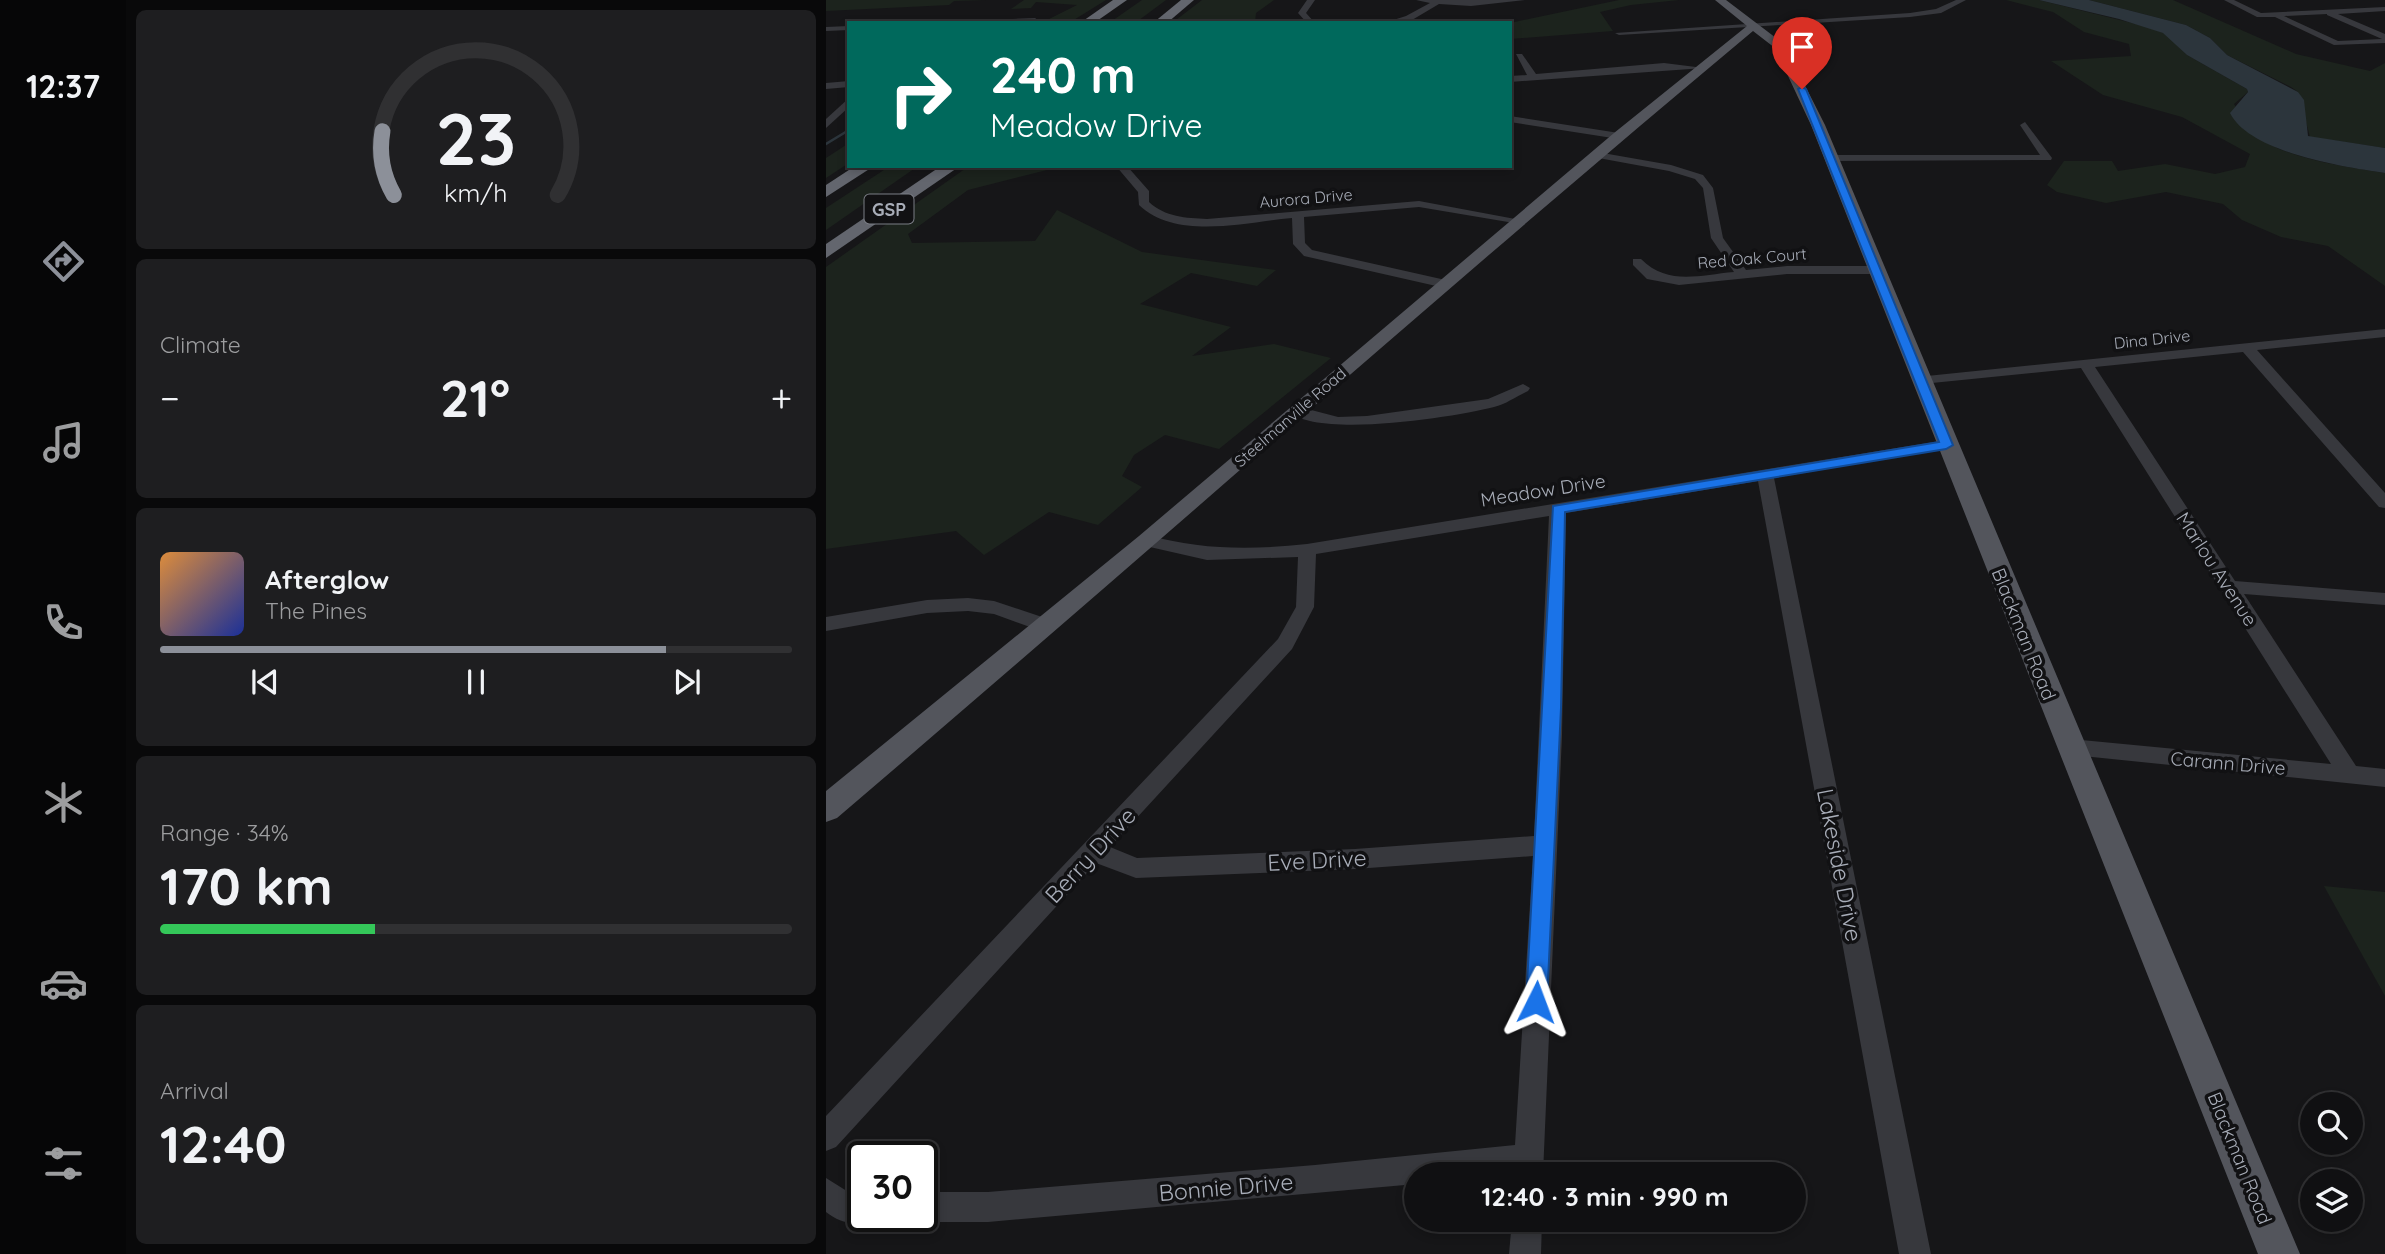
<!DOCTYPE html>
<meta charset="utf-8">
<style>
body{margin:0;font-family:Quicksand,sans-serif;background:#1e1e20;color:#f1f3f6;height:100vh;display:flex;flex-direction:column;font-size:26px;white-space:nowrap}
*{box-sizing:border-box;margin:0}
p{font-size:23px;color:#9c9d9f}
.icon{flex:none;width:38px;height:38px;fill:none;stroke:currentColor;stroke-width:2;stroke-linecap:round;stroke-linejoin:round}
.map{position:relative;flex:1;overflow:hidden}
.panel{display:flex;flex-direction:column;gap:10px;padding:10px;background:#09090a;width:700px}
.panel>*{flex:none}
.banner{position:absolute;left:21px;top:21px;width:665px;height:147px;border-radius:0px;box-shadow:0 4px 10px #0003,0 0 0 2px #303032;background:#00695c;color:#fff;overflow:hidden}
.tools{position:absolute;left:1474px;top:1092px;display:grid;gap:14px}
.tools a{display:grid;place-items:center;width:63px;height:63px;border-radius:50%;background:#101012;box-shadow:0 4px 10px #0003,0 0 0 2px #303032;font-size:35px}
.speed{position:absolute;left:21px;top:1141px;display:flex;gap:14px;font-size:35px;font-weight:700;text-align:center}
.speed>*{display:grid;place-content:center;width:91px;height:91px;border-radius:50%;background:#101012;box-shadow:0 4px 10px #0003,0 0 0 2px #303032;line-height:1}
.speed .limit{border:4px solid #111;border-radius:10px;background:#fff;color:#111}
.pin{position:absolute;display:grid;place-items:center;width:60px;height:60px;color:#fff;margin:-72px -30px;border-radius:50% 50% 50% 0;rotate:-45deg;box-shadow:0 0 7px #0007}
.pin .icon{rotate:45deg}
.me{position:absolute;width:77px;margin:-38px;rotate:3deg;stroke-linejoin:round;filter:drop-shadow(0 0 5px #0008)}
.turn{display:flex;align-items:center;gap:24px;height:147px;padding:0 28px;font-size:32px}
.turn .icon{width:91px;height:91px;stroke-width:2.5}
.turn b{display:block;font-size:49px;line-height:60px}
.big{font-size:52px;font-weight:700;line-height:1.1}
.panel .widget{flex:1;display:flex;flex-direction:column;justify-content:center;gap:10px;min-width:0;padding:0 24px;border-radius:10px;background:#1e1e20}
.panel .dial{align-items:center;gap:0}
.dial svg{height:182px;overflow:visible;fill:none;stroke:#303032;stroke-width:7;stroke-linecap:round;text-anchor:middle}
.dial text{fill:#f1f3f6;stroke:none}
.song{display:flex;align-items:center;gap:21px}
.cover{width:84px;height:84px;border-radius:10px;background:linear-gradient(135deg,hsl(30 70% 55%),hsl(230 70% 35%))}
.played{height:7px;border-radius:4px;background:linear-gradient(90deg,#8c9099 80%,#303032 80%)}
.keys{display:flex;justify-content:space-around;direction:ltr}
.heat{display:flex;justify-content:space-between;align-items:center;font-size:38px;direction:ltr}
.charge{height:10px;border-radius:5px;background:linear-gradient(90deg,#34c759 34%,#303032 0)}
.trip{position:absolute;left:578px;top:1162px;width:402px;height:70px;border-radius:35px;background:#101012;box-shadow:0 4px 10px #0003,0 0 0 2px #303032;font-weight:700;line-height:70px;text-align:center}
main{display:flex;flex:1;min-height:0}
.menu{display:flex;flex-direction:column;width:126px;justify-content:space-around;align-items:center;background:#060607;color:#9c9d9f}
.menu .icon{width:49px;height:49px}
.menu .selected{color:#8c9099}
.menu b{font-size:32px;color:#f1f3f6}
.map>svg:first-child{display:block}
.green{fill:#1c231d}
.water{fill:#2c353c}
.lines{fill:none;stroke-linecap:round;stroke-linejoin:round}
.stream{stroke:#2c353c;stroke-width:2.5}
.minor{fill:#37383d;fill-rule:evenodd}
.major{fill:#53555c;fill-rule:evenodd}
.highway{fill:#63666e;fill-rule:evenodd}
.route{fill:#1a73e8;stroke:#114b97;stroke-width:2}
.labels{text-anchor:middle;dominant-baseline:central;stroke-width:7;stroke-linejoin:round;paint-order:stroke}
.far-street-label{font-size:16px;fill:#a8adb8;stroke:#111113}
.shield{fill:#111113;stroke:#7b7e86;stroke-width:2}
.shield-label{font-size:18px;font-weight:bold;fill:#a8adb8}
.street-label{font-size:19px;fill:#a8adb8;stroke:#111113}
.near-street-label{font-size:23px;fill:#a8adb8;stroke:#111113}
</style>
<main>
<nav class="menu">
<b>12:37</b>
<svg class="icon selected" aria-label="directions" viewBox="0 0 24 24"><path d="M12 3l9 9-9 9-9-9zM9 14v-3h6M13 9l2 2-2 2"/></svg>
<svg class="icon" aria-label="music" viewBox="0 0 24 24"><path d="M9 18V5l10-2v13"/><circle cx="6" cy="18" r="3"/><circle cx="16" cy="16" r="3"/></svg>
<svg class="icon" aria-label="phone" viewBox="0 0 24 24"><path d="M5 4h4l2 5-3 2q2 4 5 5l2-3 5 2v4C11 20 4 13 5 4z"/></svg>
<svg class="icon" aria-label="climate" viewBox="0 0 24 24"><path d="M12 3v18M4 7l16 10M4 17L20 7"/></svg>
<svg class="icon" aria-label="car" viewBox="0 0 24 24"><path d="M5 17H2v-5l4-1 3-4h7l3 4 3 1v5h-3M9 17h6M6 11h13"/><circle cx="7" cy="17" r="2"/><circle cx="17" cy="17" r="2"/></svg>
<svg class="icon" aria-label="filters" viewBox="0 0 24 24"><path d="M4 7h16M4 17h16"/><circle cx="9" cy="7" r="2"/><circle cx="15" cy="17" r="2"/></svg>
</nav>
<section class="panel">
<div class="widget dial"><svg viewBox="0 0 100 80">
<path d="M14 69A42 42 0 1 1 86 69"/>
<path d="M14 69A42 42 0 0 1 9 41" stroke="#8c9099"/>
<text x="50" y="56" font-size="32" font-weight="700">23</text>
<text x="50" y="72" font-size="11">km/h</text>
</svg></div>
<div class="widget"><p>Climate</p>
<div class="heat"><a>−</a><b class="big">21°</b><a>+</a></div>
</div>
<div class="widget">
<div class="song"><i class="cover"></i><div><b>Afterglow</b><p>The Pines</p></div></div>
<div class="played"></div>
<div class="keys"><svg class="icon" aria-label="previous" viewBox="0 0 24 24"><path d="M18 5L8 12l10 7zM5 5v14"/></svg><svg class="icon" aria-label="pause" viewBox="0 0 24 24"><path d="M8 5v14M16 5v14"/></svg><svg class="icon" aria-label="next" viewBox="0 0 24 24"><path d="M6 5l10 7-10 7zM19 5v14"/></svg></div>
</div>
<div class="widget"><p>Range · 34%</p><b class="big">170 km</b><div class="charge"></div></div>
<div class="widget"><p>Arrival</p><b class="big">12:40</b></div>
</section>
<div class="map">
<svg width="1559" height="1254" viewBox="0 0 1559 1254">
<rect width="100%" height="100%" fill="#161618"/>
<g class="green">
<polygon points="0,0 160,0 128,1 123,5 0,11"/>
<polygon points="198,0 280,0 243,23 194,23 221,20 251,5 210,2 205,8 185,9"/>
<polygon points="316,0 340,0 309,23 283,23"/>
<polygon points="376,0 448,0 430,13 429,23 346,23"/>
<polygon points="793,0 853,0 805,5 774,12 787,31 684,39 684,23"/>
<path d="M1180,0H1213L1318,26L1340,34L1361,55L1421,89L1422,92L1408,104C1415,115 1424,132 1434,139C1467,160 1521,167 1559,173V286L1502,246L1455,237L1416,220L1397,204L1340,192L1280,203L1231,192L1221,185L1238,161H1286L1292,171L1339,164L1389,174L1419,167L1424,154L1356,117L1277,95L1225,61L1305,56L1303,44L1258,32L1227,12Z"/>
<polygon points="1263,0 1347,0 1470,54 1544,71 1559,63 1559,148 1484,137 1472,92 1465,87 1401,55 1384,38 1360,25"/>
<polygon points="23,143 23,163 0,178 0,158"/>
<polygon points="64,166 92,166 0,230 0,208"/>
<polygon points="143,166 222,166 221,170 142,190 82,234 86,243 209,241 231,210 316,252 450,270 431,286 365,273 314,304 405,327 366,356 448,344 505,358 393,449 339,435 308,455 296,476 316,487 272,525 223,512 158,555 130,531 0,549 0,267"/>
<polygon points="1498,886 1559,892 1559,996"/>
</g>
<path class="water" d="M1213,0H1263L1360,25L1384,38L1401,55L1472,92L1478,100L1482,136L1559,148V173C1519,167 1424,153 1404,113L1422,92L1421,89L1361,55L1337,33L1293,19Z"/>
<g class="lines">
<polyline class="stream" points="0,144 23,130"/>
<g class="minor">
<polygon points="481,0 489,0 480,13 489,23 481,23 472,13"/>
<polygon points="590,0 699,0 645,6 613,4 586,20 558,23 580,16 604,3"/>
<polygon points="1130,0 1140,0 1115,13 1084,17 793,35 789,33 1084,13 1110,9"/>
<path d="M1398,0H1408L1435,13L1559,7V11L1512,14L1559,34V43L1508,45L1449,17H1431ZM1501,14V15L1556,39L1512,41L1458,16Z"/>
<polygon points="210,18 207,22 137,23 141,21"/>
<polygon points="23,26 23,30 0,31 0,27"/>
<polygon points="690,54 696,54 710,74 838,63 878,68 684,82 684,76 701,75"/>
<polygon points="23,81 23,87 0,89 0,83"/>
<polygon points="23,98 23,107 0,128 0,119"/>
<polygon points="684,116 793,133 798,136 793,139 684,122"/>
<polygon points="1199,122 1226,158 1225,160 1006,161 1001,158 1006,155 1214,155 1194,125"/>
<path d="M771,152L845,165L877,175L887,188L897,238L920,270L961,266H1050L1056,270L1050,274H961L853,285L821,279L807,265V259H815C842,286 873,275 908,272L885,238L877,188L869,179L843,171L767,157L766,155Z"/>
<path d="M290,166H301L323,191V202C339,217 360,218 381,219L593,201L700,221L694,224L593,207L478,217L479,243L486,250L624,281V287L619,288L478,256L467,244L466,218C420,222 351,241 313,205L312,192Z"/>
<polygon points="1559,329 1559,337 1431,350 1559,493 1559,508 1553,507 1417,352 1269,367 1409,581 1559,593 1559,605 1418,594 1530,766 1559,769 1559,787 1237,754 1234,748 1237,742 1245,739 1505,764 1255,368 1096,384 1089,380 1091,377"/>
<path d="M697,384L704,388L702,391C691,396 680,404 668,407C629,417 491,439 462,411L470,406L512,417L541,416L662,399Z"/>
<path d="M1120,440L1126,442V448L948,478L1105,1254H1073L932,481L740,513L736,735L717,1174H590V1184L162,1222H96L85,1216H96V1192H162L489,1165L689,1145L707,856L529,869L310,878L270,863L10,1147L0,1151V1116L452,639L470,607L472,557L381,560L315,545L312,541L315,537L321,535C375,550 425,550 481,544ZM723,516L708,836L529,849L311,858L284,847L466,649L488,607L490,554Z"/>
<polygon points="142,598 168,601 225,620 228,625 218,632 168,614 142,611 101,613 0,631 0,617 101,600"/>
<path d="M0,1178L24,1193H37V1216H49L48,1219C30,1226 15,1224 0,1212Z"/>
<polygon points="686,1220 716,1220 715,1254 683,1254"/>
</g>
<path class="major" d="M889,0H900L958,44L999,125L1474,1254H1432L985,125L949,48L927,31C618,289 317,557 11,818L0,822V791L313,536L788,133L921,26Z"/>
<g class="highway">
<polygon points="287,0 301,0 268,23 254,23"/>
<polygon points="355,0 368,0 341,23 327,23"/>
<polygon points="29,166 48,166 0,197 0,185"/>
<polygon points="115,166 134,166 0,258 0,244"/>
</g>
</g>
<polygon class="route" points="976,87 980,89 1127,445 1120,449 739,512 735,708 721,1002 718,1009 710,1012 703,1009 700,1002 727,506 1113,442 972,89"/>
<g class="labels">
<g class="far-street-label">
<text transform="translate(480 198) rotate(-5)">Aurora Drive</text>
<text transform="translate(926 258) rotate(-5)">Red Oak Court</text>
<text transform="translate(1326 339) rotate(-6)">Dina Drive</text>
<text transform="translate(464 417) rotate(-41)">Steelmanville Road</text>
</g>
<rect class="shield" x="38.5" y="194.5" width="49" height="29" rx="5"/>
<g class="shield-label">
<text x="63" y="209">GSP</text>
</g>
<g class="street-label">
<text transform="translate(717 490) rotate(-9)">Meadow Drive</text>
<text transform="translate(1391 569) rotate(57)">Marlou Avenue</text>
<text transform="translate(1198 634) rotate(68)">Blackman Road</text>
<text transform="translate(1402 763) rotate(5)">Carann Drive</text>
<text transform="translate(1414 1158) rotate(68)">Blackman Road</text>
</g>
<g class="near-street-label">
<text transform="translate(264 855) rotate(-47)">Berry Drive</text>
<text transform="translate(491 860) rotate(-3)">Eve Drive</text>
<text transform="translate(1014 865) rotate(79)">Lakeside Drive</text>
<text transform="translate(400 1187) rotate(-5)">Bonnie Drive</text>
</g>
</g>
</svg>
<div class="tools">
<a><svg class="icon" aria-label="search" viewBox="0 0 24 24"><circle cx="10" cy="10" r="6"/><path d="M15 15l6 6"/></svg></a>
<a><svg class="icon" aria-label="layers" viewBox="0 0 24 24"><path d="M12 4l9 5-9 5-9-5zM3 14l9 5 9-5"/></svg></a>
</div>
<div class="speed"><div class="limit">30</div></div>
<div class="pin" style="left:976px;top:89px;background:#d93025"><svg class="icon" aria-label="arrive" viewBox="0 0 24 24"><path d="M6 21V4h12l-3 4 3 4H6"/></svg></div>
<svg class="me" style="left:710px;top:1002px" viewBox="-20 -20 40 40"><path d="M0-17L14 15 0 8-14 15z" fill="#1a73e8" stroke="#fff" stroke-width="4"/></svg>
<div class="trip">12:40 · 3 min · 990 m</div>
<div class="banner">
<div class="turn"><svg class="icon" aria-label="right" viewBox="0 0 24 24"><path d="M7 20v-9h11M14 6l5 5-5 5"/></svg><div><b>240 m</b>Meadow Drive</div></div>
</div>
</div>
</main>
